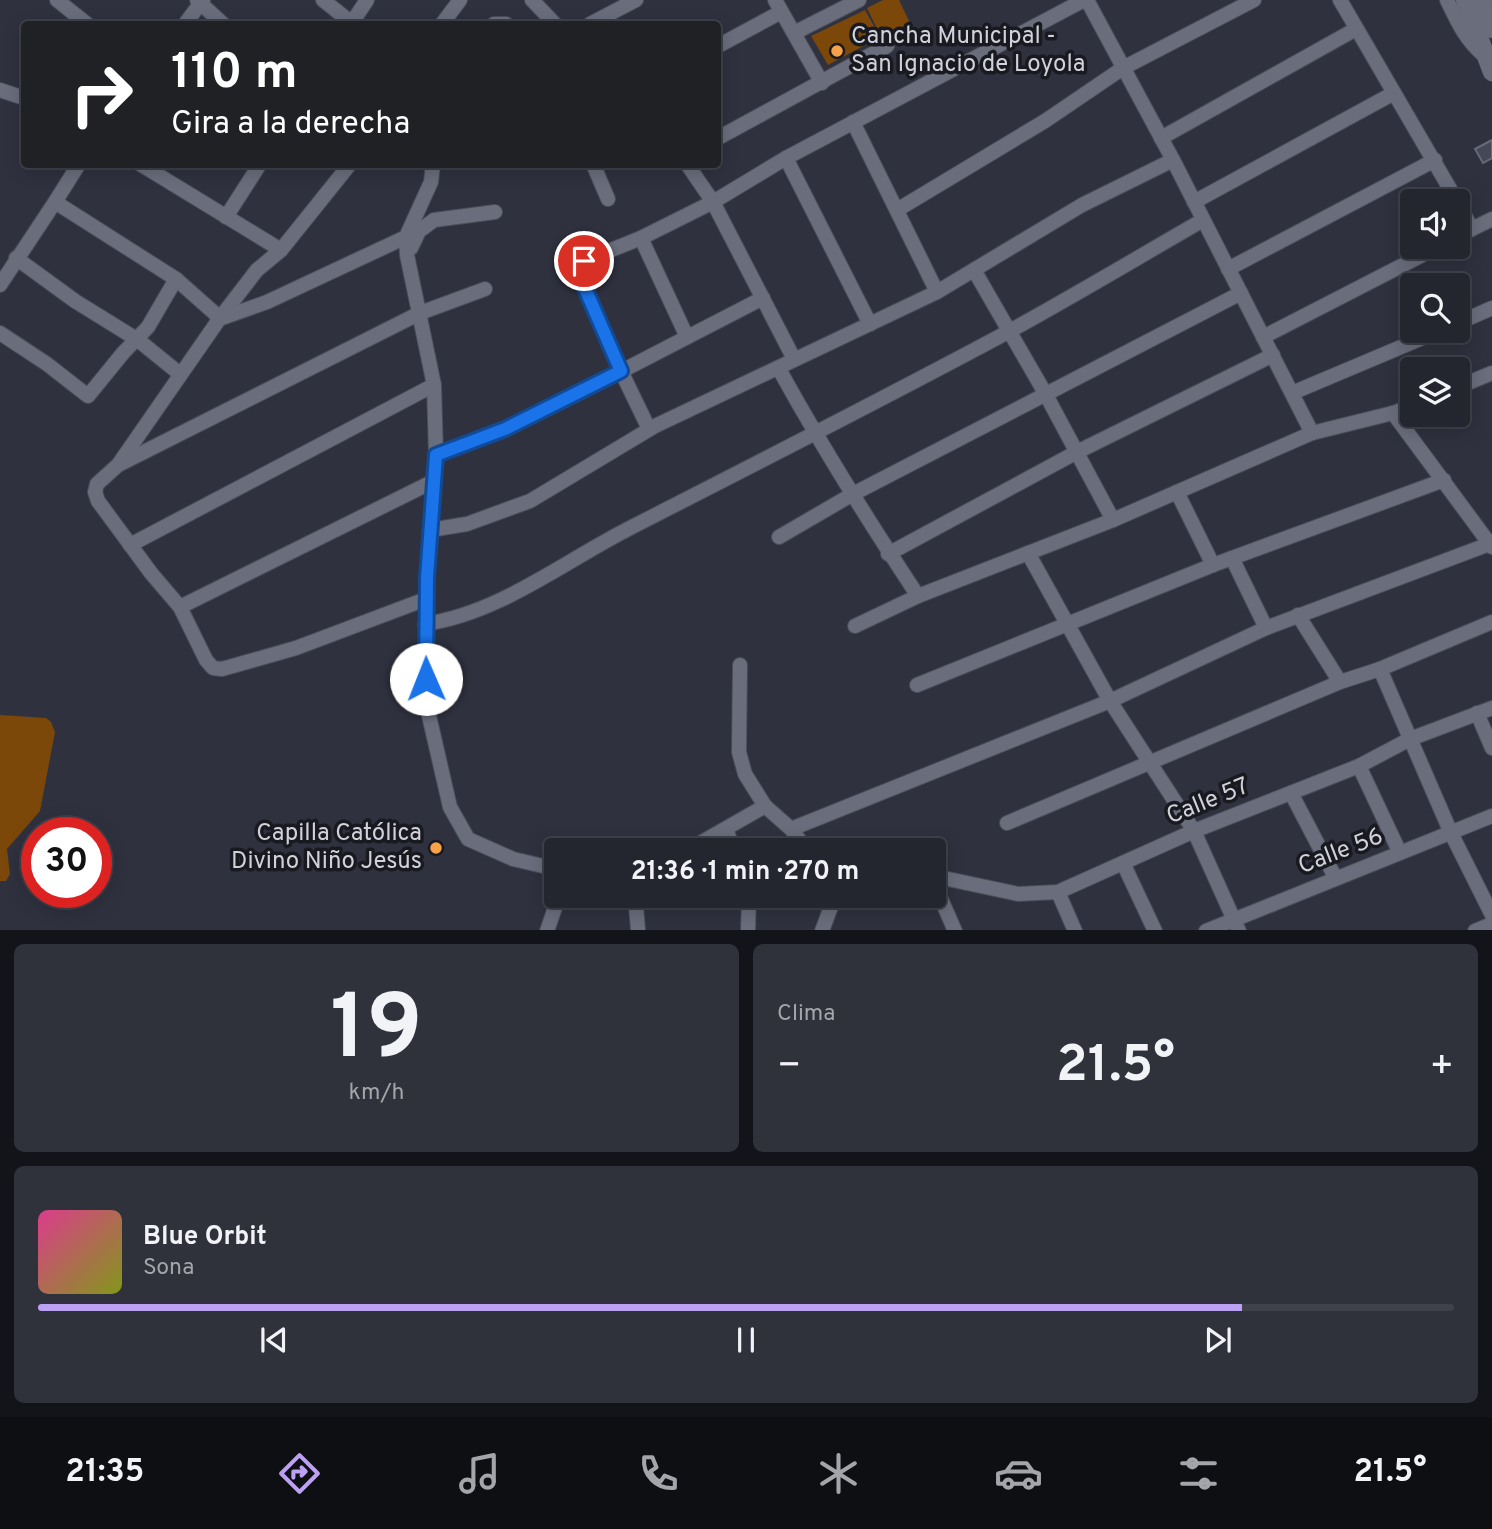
<!DOCTYPE html>
<html lang="es">
<meta charset="utf-8">
<style>
body{margin:0;font-family:Overpass,sans-serif;background:#2f313b;color:#f1f3f6;height:100vh;display:flex;flex-direction:column;font-size:26px;white-space:nowrap}
*{box-sizing:border-box;margin:0}
p{font-size:23px;color:#a3a5aa}
.icon{flex:none;width:38px;height:38px;fill:none;stroke:currentColor;stroke-width:2;stroke-linecap:round;stroke-linejoin:round}
.map{position:relative;height:930px;overflow:hidden}
.panel{display:flex;flex-direction:column;gap:14px;padding:14px;background:#13141a;flex:1}
.panel>*{flex:none}
.top-card{position:absolute;left:21px;top:21px;width:700px;height:147px;border-radius:7px;box-shadow:0 4px 18px #0003,0 0 0 2px #40424b;background:#202124;color:#fff;overflow:hidden}
.controls{position:absolute;left:1400px;top:189px;display:grid;gap:14px}
.controls a{display:grid;place-items:center;width:70px;height:70px;border-radius:7px;background:#23252f;box-shadow:0 4px 18px #0003,0 0 0 2px #40424b;font-size:35px}
.speed{position:absolute;left:21px;top:817px;display:flex;gap:14px;font-size:35px;font-weight:700;text-align:center}
.speed>*{display:grid;place-content:center;width:91px;height:91px;border-radius:50%;background:#23252f;box-shadow:0 4px 18px #0003,0 0 0 2px #40424b;line-height:1}
.speed .limit{border:10px solid #d22;background:#fff;color:#111}
.pin{position:absolute;display:grid;place-items:center;width:60px;height:60px;color:#fff;margin:-30px;border:4px solid #fff;border-radius:50%;box-shadow:0 2px 7px #0007}
.me{position:absolute;width:77px;margin:-38px;rotate:359deg;stroke-linejoin:round;filter:drop-shadow(0 0 5px #0008)}
.turn{display:flex;align-items:center;gap:24px;height:147px;padding:0 35px;font-size:32px}
.turn .icon{width:91px;height:91px;stroke-width:2.5}
.turn b{display:block;font-size:49px;line-height:60px}
.big{font-size:52px;font-weight:700;line-height:1.1}
.panel .tile{flex:1;display:flex;flex-direction:column;justify-content:center;gap:10px;min-width:0;padding:0 24px;border-radius:10px;background:#2f313b}
.panel .dial{align-items:center;gap:0}
.dial b{font-size:91px;line-height:1}
.song{display:flex;align-items:center;gap:21px}
.cover{width:84px;height:84px;border-radius:10px;background:linear-gradient(135deg,hsl(330 70% 55%),hsl(70 70% 35%))}
.played{height:7px;border-radius:4px;background:linear-gradient(90deg,#bca0f2 85%,#40424b 85%)}
.keys{display:flex;justify-content:space-around;direction:ltr}
.heat{display:flex;justify-content:space-between;align-items:center;font-size:38px;direction:ltr}
.panel .tiles{flex:1;display:grid;gap:14px;grid-template-columns:1fr 1fr}
.tile:last-child{grid-column:span 2}
.trip{position:absolute;left:544px;top:838px;width:402px;height:70px;border-radius:7px;background:#23252f;box-shadow:0 4px 18px #0003,0 0 0 2px #40424b;font-weight:700;line-height:70px;text-align:center}
.dock{display:flex;height:112px;justify-content:space-around;align-items:center;background:#0e0f13;color:#a3a5aa}
.dock .icon{width:49px;height:49px}
.dock .selected{color:#bca0f2}
.dock b{font-size:32px;color:#f1f3f6}
.map>svg:first-child{display:block}
.green{fill:#7b480a}
.building{fill:#454856;stroke:#666978;stroke-width:2}
.lines{fill:none;stroke-linecap:round;stroke-linejoin:round}
.minor-casing{stroke:#4b4d58;stroke-width:16}
.tertiary-casing{stroke:#4b4d58;stroke-width:19}
.minor{stroke:#6a6d7c;stroke-width:14}
.tertiary{stroke:#6a6d7c;stroke-width:18}
.route-casing{stroke:#114b97;stroke-width:18}
.route{stroke:#1a73e8;stroke-width:12}
.poi-dot{fill:#f7a149;stroke:#191a20;stroke-width:2.5}
.labels{text-anchor:middle;dominant-baseline:central;stroke-width:7;stroke-linejoin:round;paint-order:stroke}
.poi-label{font-size:24px;fill:#d0d1da;stroke:#191a20;text-anchor:start}
.street-label{font-size:24px;fill:#d0d1da;stroke:#191a20}
</style>
<div class="map">
<svg width="1492" height="931" viewBox="0 0 1492 931">
<rect width="100%" height="100%" fill="#2f313f"/>
<g class="green">
<polygon points="883,0 899,0 910,23 881,37 867,8"/>
<polygon points="865,10 880,37 828,65 811,36"/>
<polygon points="0,715 46,718 51,722 55,732 40,811 7,849 10,874 6,881 0,881"/>
</g>
<polygon class="building" points="1492,140 1492,158 1483,163 1475,149"/>
<g class="lines">
<defs>
<g id="minor">
<polyline points="57,0 87,24"/>
<polyline points="197,0 223,24"/>
<polyline points="323,0 353,24"/>
<polyline points="532,0 555,24"/>
<polyline points="775,0 822,83"/>
<polyline points="1087,0 1173,160 1312,433"/>
<polyline points="1340,0 1457,201"/>
<path d="M1447,0C1457,21 1466,41 1485,56"/>
<polyline points="185,24 203,0"/>
<polyline points="351,24 367,0"/>
<polyline points="442,24 460,0"/>
<polyline points="494,24 506,24"/>
<polyline points="590,24 636,0"/>
<polyline points="794,33 859,0"/>
<polyline points="718,46 781,12"/>
<polyline points="0,90 24,98"/>
<polyline points="853,122 937,292"/>
<polyline points="718,138 887,46"/>
<polyline points="1161,138 1356,29"/>
<polyline points="786,158 870,324"/>
<polyline points="140,164 281,250"/>
<polyline points="350,164 281,250 257,270 220,318 118,465 97,484 95,492 98,501 151,573 180,607 206,660 213,668 222,669 296,648 426,599"/>
<polyline points="433,164 431,182 406,237 407,255 434,385 436,455 426,599 427,707 450,807 468,839 513,859 556,869"/>
<polyline points="593,164 608,199"/>
<polyline points="687,164 713,202 794,359"/>
<polyline points="1194,202 1394,93"/>
<polyline points="1458,203 1472,229"/>
<polyline points="897,210 1045,121 1123,68 1254,0"/>
<polyline points="226,217 260,164"/>
<polyline points="1458,236 1492,219"/>
<polyline points="641,238 687,337"/>
<polyline points="411,248 419,231 434,220 495,212"/>
<polyline points="16,258 75,301 138,340 180,374"/>
<polyline points="1228,269 1435,160"/>
<polyline points="974,270 1045,393 1113,520"/>
<polyline points="176,279 220,318"/>
<polyline points="0,285 55,202"/>
<polyline points="222,318 267,302 406,237"/>
<polyline points="1458,323 1492,308"/>
<polyline points="0,333 47,364 88,396 123,353 148,327 176,279 55,202 79,164"/>
<polyline points="1263,337 1438,247"/>
<path d="M779,369C822,447 869,522 918,596L1113,520L1312,433L1393,413L1412,406"/>
<polyline points="1458,387 1492,373"/>
<polyline points="1292,393 1439,331"/>
<polyline points="1393,413 1492,547"/>
<polyline points="649,429 621,371 580,277 580,267 584,261 641,238 713,202 786,158 1084,0"/>
<polyline points="436,455 505,429 583,391 763,298"/>
<polyline points="120,464 420,313 485,289"/>
<polyline points="1177,492 1213,565"/>
<polyline points="430,530 467,524 530,501 655,426 937,292 1082,205 1173,160"/>
<polyline points="779,537 853,494 1241,293"/>
<polyline points="130,545 434,385"/>
<polyline points="1028,553 1110,701 1194,831 1239,931"/>
<polyline points="888,554 1077,452 1273,355"/>
<polyline points="1232,558 1266,628"/>
<polyline points="180,607 434,481"/>
<polyline points="1298,615 1340,682"/>
<path d="M425,624C500,613 563,562 630,528C755,464 881,400 1006,333C1072,297 1137,258 1203,220"/>
<polyline points="855,626 918,596"/>
<polyline points="740,665 739,752 745,774 765,806"/>
<polyline points="1380,669 1451,833 1492,915"/>
<polyline points="917,685 1213,565 1444,480"/>
<polyline points="1477,713 1492,748"/>
<polyline points="1359,766 1400,853"/>
<polyline points="1291,793 1335,877"/>
<polyline points="1007,823 1340,682 1380,669 1492,622"/>
<polyline points="726,829 734,850"/>
<polyline points="791,829 1110,701 1266,628 1492,543"/>
<polyline points="688,850 765,806 791,829 807,850"/>
<polyline points="1123,863 1155,931"/>
<polyline points="934,876 1018,894 1058,892 1194,831 1359,766 1410,739 1492,708"/>
<polyline points="934,883 955,931"/>
<polyline points="1058,892 1075,931"/>
<polyline points="635,896 638,929"/>
<polyline points="547,931 559,896"/>
<polyline points="748,931 749,896"/>
<polyline points="822,931 835,896"/>
<polyline points="1206,931 1492,816"/>
<polyline points="1475,931 1492,924"/>
</g>
<g id="tertiary">
<polyline points="1465,0 1492,72"/>
<polyline points="1482,0 1492,29"/>
</g>
</defs>
<use href="#minor" class="minor-casing"/>
<use href="#tertiary" class="tertiary-casing"/>
<use href="#minor" class="minor"/>
<use href="#tertiary" class="tertiary"/>
</g>
<g class="lines">
<defs>
<polyline id="route" points="426,679 427,578 436,455 505,429 621,371 580,277 580,267 584,261"/>
</defs>
<use href="#route" class="route-casing"/>
<use href="#route" class="route"/>
</g>
<g class="poi-dot">
<circle cx="837" cy="51" r="7"/>
<circle cx="436" cy="848" r="7"/>
</g>
<g class="labels">
<g class="poi-label">
<text x="851" y="37">Cancha Municipal -<tspan x="851" dy="28">San Ignacio de Loyola</tspan></text>
<text x="422" y="834" text-anchor="end">Capilla Católica<tspan x="422" dy="28">Divino Niño Jesús</tspan></text>
</g>
<g class="street-label">
<text transform="translate(1208 802) rotate(-22)">Calle 57</text>
<text transform="translate(1341 852) rotate(-21)">Calle 56</text>
</g>
</g>
</svg>
<div class="controls">
<a><svg class="icon" aria-label="sound" viewBox="0 0 24 24"><path d="M4 9h4l5-4v14l-5-4H4zM17 9q2 3 0 6"/></svg></a>
<a><svg class="icon" aria-label="search" viewBox="0 0 24 24"><circle cx="10" cy="10" r="6"/><path d="M15 15l6 6"/></svg></a>
<a><svg class="icon" aria-label="layers" viewBox="0 0 24 24"><path d="M12 4l9 5-9 5-9-5zM3 14l9 5 9-5"/></svg></a>
</div>
<div class="speed"><div class="limit">30</div></div>
<div class="pin" style="left:584px;top:261px;background:#d93025"><svg class="icon" aria-label="arrive" viewBox="0 0 24 24"><path d="M6 21V4h12l-3 4 3 4H6"/></svg></div>
<svg class="me" style="left:426px;top:679px" viewBox="-20 -20 40 40"><circle r="19" fill="#fff"/><path d="M0-13L10 11 0 6-10 11z" fill="#1a73e8"/></svg>
<div class="trip">21:36 · 1 min · 270 m</div>
<div class="top-card">
<div class="turn"><svg class="icon" aria-label="right" viewBox="0 0 24 24"><path d="M7 20v-9h11M14 6l5 5-5 5"/></svg><div><b>110 m</b>Gira a la derecha</div></div>
</div>
</div>
<section class="panel">
<div class="tiles">
<div class="tile dial"><b>19</b><p>km/h</p></div>
<div class="tile"><p>Clima</p>
<div class="heat"><a>−</a><b class="big">21.5°</b><a>+</a></div>
</div>
<div class="tile">
<div class="song"><i class="cover"></i><div><b>Blue Orbit</b><p>Sona</p></div></div>
<div class="played"></div>
<div class="keys"><svg class="icon" aria-label="previous" viewBox="0 0 24 24"><path d="M18 5L8 12l10 7zM5 5v14"/></svg><svg class="icon" aria-label="pause" viewBox="0 0 24 24"><path d="M8 5v14M16 5v14"/></svg><svg class="icon" aria-label="next" viewBox="0 0 24 24"><path d="M6 5l10 7-10 7zM19 5v14"/></svg></div>
</div>
</div>
</section>
<nav class="dock">
<b>21:35</b>
<svg class="icon selected" aria-label="directions" viewBox="0 0 24 24"><path d="M12 3l9 9-9 9-9-9zM9 14v-3h6M13 9l2 2-2 2"/></svg>
<svg class="icon" aria-label="music" viewBox="0 0 24 24"><path d="M9 18V5l10-2v13"/><circle cx="6" cy="18" r="3"/><circle cx="16" cy="16" r="3"/></svg>
<svg class="icon" aria-label="phone" viewBox="0 0 24 24"><path d="M5 4h4l2 5-3 2q2 4 5 5l2-3 5 2v4C11 20 4 13 5 4z"/></svg>
<svg class="icon" aria-label="climate" viewBox="0 0 24 24"><path d="M12 3v18M4 7l16 10M4 17L20 7"/></svg>
<svg class="icon" aria-label="car" viewBox="0 0 24 24"><path d="M5 17H2v-5l4-1 3-4h7l3 4 3 1v5h-3M9 17h6M6 11h13"/><circle cx="7" cy="17" r="2"/><circle cx="17" cy="17" r="2"/></svg>
<svg class="icon" aria-label="filters" viewBox="0 0 24 24"><path d="M4 7h16M4 17h16"/><circle cx="9" cy="7" r="2"/><circle cx="15" cy="17" r="2"/></svg>
<b>21.5°</b>
</nav>
